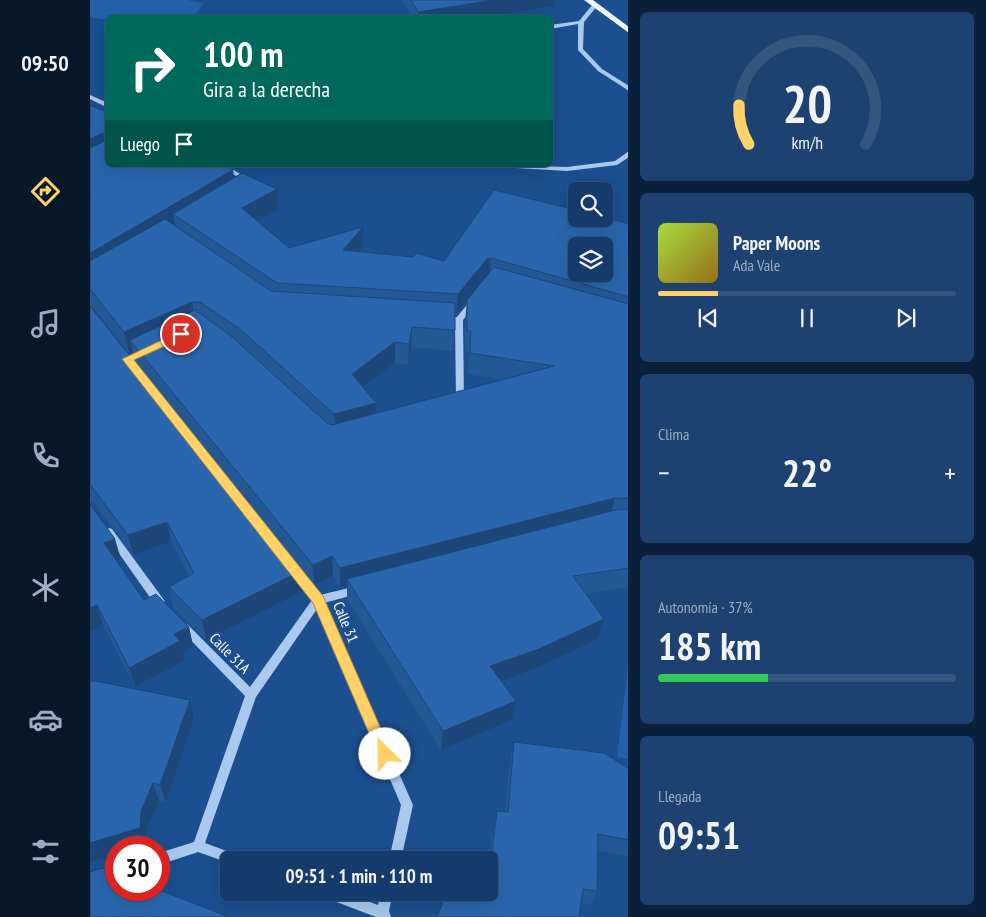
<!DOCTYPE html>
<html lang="es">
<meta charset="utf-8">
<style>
body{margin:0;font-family:"PT Sans Narrow",sans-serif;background:#1d4271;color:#f1f3f6;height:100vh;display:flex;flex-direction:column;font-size:19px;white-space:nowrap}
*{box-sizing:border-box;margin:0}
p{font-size:16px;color:#9dadc1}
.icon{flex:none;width:28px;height:28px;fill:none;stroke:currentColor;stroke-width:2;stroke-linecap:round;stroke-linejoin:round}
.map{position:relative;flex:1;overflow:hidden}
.details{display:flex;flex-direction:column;gap:12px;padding:12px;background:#0b203b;width:358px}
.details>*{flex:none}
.hud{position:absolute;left:15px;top:15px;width:448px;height:152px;border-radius:8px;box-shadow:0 5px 20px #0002,0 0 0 1px #33557e;background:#00695c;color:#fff;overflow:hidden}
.tools{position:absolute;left:478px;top:182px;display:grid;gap:10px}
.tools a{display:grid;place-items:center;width:45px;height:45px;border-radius:8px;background:#143b6b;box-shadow:0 5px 20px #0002,0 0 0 1px #33557e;font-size:25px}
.speed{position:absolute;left:15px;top:836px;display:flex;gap:10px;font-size:25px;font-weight:700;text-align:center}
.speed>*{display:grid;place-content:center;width:65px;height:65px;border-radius:50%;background:#143b6b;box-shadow:0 5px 20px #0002,0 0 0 1px #33557e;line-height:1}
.speed .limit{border:8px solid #d22;background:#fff;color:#111}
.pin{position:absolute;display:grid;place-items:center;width:42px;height:42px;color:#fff;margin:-21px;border:2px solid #fff;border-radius:50%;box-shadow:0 1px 5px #0007}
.me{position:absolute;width:55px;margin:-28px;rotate:337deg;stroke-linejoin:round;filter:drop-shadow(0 0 4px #0008)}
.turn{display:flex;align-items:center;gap:18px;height:105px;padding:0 15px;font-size:22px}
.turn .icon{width:65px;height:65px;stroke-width:2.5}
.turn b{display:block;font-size:35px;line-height:42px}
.then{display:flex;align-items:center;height:48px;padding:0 15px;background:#0003;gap:10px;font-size:19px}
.big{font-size:38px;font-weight:800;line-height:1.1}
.details .card{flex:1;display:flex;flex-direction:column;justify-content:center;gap:8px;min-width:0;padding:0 18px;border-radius:8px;background:#1d4271}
.details .dial{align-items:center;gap:0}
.dial svg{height:130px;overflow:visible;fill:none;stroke:#33557e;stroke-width:7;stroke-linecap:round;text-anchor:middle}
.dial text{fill:#f1f3f6;stroke:none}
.song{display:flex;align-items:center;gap:15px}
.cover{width:60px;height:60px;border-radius:8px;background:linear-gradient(135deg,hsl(80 70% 55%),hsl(40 70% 35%))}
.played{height:5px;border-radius:2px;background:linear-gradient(90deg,#ffd166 20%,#33557e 20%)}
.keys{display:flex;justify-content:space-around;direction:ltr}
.heat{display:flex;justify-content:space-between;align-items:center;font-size:28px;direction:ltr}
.charge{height:8px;border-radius:4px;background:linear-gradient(90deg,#34c759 37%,#33557e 0)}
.trip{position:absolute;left:130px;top:851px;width:278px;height:50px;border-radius:8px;background:#143b6b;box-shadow:0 5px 20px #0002,0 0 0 1px #33557e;font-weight:800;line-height:50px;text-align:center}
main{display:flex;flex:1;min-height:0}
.tab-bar{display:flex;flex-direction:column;width:90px;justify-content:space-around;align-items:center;background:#08182b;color:#9dadc1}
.tab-bar .icon{width:35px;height:35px}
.tab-bar .active{color:#ffd166}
.tab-bar b{font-size:22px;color:#f1f3f6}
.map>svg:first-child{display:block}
.green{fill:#2461a8}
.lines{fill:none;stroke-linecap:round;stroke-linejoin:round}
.minor{fill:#a9c9ee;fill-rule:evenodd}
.major{fill:#f0f6ff;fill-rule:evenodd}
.wall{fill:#245895;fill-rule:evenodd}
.shaded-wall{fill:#1d4779}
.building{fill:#2a66ad;stroke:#1d4779;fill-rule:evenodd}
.route{fill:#ffd166;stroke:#a68842}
.labels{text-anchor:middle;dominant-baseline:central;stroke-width:5;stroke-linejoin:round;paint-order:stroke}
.street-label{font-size:15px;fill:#fff;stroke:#1b4f8f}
</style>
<main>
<nav class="tab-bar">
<b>09:50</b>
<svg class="icon active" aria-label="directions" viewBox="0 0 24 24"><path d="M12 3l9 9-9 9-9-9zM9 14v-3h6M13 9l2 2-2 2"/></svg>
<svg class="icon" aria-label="music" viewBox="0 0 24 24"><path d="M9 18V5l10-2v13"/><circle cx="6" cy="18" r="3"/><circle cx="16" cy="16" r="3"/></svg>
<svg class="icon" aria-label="phone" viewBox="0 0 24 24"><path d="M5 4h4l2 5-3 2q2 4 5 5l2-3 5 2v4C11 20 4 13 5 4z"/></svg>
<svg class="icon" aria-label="climate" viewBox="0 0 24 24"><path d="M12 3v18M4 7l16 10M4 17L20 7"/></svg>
<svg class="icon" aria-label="car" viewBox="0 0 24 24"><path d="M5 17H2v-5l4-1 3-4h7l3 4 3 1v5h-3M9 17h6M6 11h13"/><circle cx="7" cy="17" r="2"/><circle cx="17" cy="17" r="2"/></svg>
<svg class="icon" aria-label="filters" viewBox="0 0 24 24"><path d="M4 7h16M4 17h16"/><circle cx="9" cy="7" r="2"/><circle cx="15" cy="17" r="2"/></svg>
</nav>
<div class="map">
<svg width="539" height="917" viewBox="0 0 539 917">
<rect width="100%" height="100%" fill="#1b4f8f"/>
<g class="green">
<polygon points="0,0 96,0 114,3 103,17 18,18 17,20 0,17"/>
<polygon points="538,666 538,665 538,759 527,757"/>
</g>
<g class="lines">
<g class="minor">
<polygon points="503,4 508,5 494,22 493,49 512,69 539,86 539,91 508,71 488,50 488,24 460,29 460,25 489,21"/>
<polygon points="0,95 18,103 18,108 0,99"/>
<polygon points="539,151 539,157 527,165 477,171 411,167 408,165 477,167 525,161"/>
<polygon points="127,165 135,165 162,181 159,183 157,182"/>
<polygon points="380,301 383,301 387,303 373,320 374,401 370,404 366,401 365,322 354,321 350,319 354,317 367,317"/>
<polygon points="19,528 22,529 74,600 75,603 74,606 70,607 66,606 16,535 14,532 16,529"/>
<polygon points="205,567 208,568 230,595 267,586 270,587 272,590 270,593 267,594 234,603 323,805 311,860 299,860 311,805 227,609 166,697 115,843 150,856 152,860 139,860 139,863 108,852 69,865 69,853 104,842 155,696 88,627 89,624 93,623 97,624 160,687 222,600 202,574 200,571 202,568"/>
<polygon points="229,892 253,892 288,905 291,892 303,892 299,911 301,917 286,917 231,896"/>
</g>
<polygon class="major" points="494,0 503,0 539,27 539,33"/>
</g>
<g class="wall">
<polygon points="312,0 465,0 464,6 391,18 322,18"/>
<path d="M0,105L143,170L144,178L187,189L188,210L167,221L199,248L273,227V247L269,252L354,261L539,224V587L496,594L508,639L444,669L411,681L422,720L351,750L257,599V586L250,588L243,576L224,585L45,361L43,351L39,353L4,309H2L211,571L213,591L116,640L83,607L79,587L99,576L81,542L43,555L4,503L0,502ZM377,302L375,321V352H379L378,374L413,380L285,413L286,403L272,387L305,363L318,365L321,347L363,351L365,330V315H366Z"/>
<polygon points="0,504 31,559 27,561 54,600 99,627 103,646 93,651 95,660 45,687 13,625 0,631"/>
<polygon points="0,681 104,718 76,802 69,801 57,828 56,845 0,862"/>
<polygon points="424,742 539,769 539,857 507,850 507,891 500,905 491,903 399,892 399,863 404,826 407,811 415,812 420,758"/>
</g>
<g class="shaded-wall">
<polygon points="404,0 465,0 464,6 391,18 328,18 328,12"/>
<polygon points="13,133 17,152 0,161 0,139"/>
<polygon points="143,170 145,189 83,214 85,225 0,276 0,253"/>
<polygon points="187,189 188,210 154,228 152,208"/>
<polygon points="273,227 273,247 253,271 253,250"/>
<polygon points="401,258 399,279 395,280 366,315 368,294 397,259"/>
<polygon points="102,302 105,322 40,340 43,351 39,353 34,332"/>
<polygon points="322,327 321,347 318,365 319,344"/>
<polygon points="305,342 305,363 262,394 262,374"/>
<polygon points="286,403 285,424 245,435 244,414"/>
<polygon points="525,498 520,519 257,579 257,586 250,588 250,568"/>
<polygon points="77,522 81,542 43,555 38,535"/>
<polygon points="25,539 31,559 20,563 14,543"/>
<polygon points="242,556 243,576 224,585 223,565"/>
<polygon points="211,571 213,591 116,640 112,620"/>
<polygon points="7,605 13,625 0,631 0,608"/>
<polygon points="514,619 508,639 444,669 397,686 400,666"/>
<polygon points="99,627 103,646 93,651 95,660 45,687 39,668 84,634"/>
<polygon points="100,700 104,718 76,802 70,785"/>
<polygon points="426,701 422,720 351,750 353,731"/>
<polygon points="63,783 69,801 57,828 56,845 48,848 26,848 26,854 0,862 0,843 51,811"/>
</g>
<g class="building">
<polygon points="321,0 404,0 328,12"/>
<polygon points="0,105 18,113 18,165 133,165 143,170 0,253 0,197 1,196 0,195 0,148 15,141 16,133 13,133 0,139"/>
<path d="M152,173L187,189L152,208L199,248L273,227L253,250L323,257L326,253L354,261L404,190L486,210V219H514V217L539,224V297L401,258L397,259L368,294L187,283L83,214ZM486,246H514V274H486Z"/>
<polygon points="75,219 181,291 365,303 365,330 322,327 319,344 305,342 262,374 286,403 244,414 150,329 110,302 102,302 34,332 0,289 0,261"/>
<polygon points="404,267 539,304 539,498 525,498 250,568 242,556 223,565 40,340 105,310 141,336 237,423 242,425 464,366 380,353 381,331 377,331 377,300"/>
<polygon points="0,306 211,571 112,620 79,587 104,573 77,522 38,535 0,484"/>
<polygon points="0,504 25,539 14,543 54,600 66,594 99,627 84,634 90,641 39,668 7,605 0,608"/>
<polygon points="539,509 539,568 483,576 514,619 449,649 400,666 426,701 353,731 257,579 526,510"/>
<polygon points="0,681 5,681 100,700 70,785 63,783 51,811 50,828 0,843"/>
<polygon points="424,742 514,753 539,769 539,840 508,834 507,891 493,889 489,917 347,917 357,892 399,892 399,875 407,811 418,812"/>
<polygon points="12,868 26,874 26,890 69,890 139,917 0,917 0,872"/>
</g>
<polygon class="route" points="91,331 95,332 95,337 44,360 233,596 302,754 300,759 295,761 290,759 223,603 32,359"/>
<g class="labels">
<g class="street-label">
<text transform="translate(256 622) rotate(67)">Calle 31</text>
<text transform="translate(140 653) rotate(45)">Calle 31A</text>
</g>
</g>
</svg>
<div class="tools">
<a><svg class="icon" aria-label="search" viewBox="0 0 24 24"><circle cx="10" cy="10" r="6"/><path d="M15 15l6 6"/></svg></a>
<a><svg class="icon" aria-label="layers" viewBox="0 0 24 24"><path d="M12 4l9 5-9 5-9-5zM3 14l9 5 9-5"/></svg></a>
</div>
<div class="speed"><div class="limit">30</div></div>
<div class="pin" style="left:91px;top:334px;background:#d93025"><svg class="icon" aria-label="arrive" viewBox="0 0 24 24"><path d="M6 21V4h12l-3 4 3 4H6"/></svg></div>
<svg class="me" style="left:295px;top:754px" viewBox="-20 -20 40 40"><circle r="19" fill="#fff"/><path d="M0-13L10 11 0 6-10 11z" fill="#ffd166"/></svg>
<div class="trip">09:51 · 1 min · 110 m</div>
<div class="hud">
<div class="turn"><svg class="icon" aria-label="right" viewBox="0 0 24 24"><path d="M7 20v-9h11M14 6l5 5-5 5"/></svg><div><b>100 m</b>Gira a la derecha</div></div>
<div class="then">Luego<svg class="icon" aria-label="arrive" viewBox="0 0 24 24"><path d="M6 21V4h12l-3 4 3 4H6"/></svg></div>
</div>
</div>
<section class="details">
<div class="card dial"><svg viewBox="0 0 100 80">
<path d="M14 69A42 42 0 1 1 86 69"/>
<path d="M14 69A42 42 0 0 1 8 45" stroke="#ffd166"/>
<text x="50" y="56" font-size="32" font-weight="700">20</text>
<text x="50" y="72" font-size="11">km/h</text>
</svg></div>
<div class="card">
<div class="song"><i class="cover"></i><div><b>Paper Moons</b><p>Ada Vale</p></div></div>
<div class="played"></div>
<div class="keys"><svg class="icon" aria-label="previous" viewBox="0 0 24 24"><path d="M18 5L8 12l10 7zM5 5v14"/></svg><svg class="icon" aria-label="pause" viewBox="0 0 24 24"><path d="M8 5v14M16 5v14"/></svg><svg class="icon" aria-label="next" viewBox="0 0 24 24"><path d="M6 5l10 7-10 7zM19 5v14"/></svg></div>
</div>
<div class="card"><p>Clima</p>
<div class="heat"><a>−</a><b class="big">22°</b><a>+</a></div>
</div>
<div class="card"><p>Autonomía · 37%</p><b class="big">185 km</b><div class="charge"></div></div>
<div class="card"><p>Llegada</p><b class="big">09:51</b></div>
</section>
</main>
